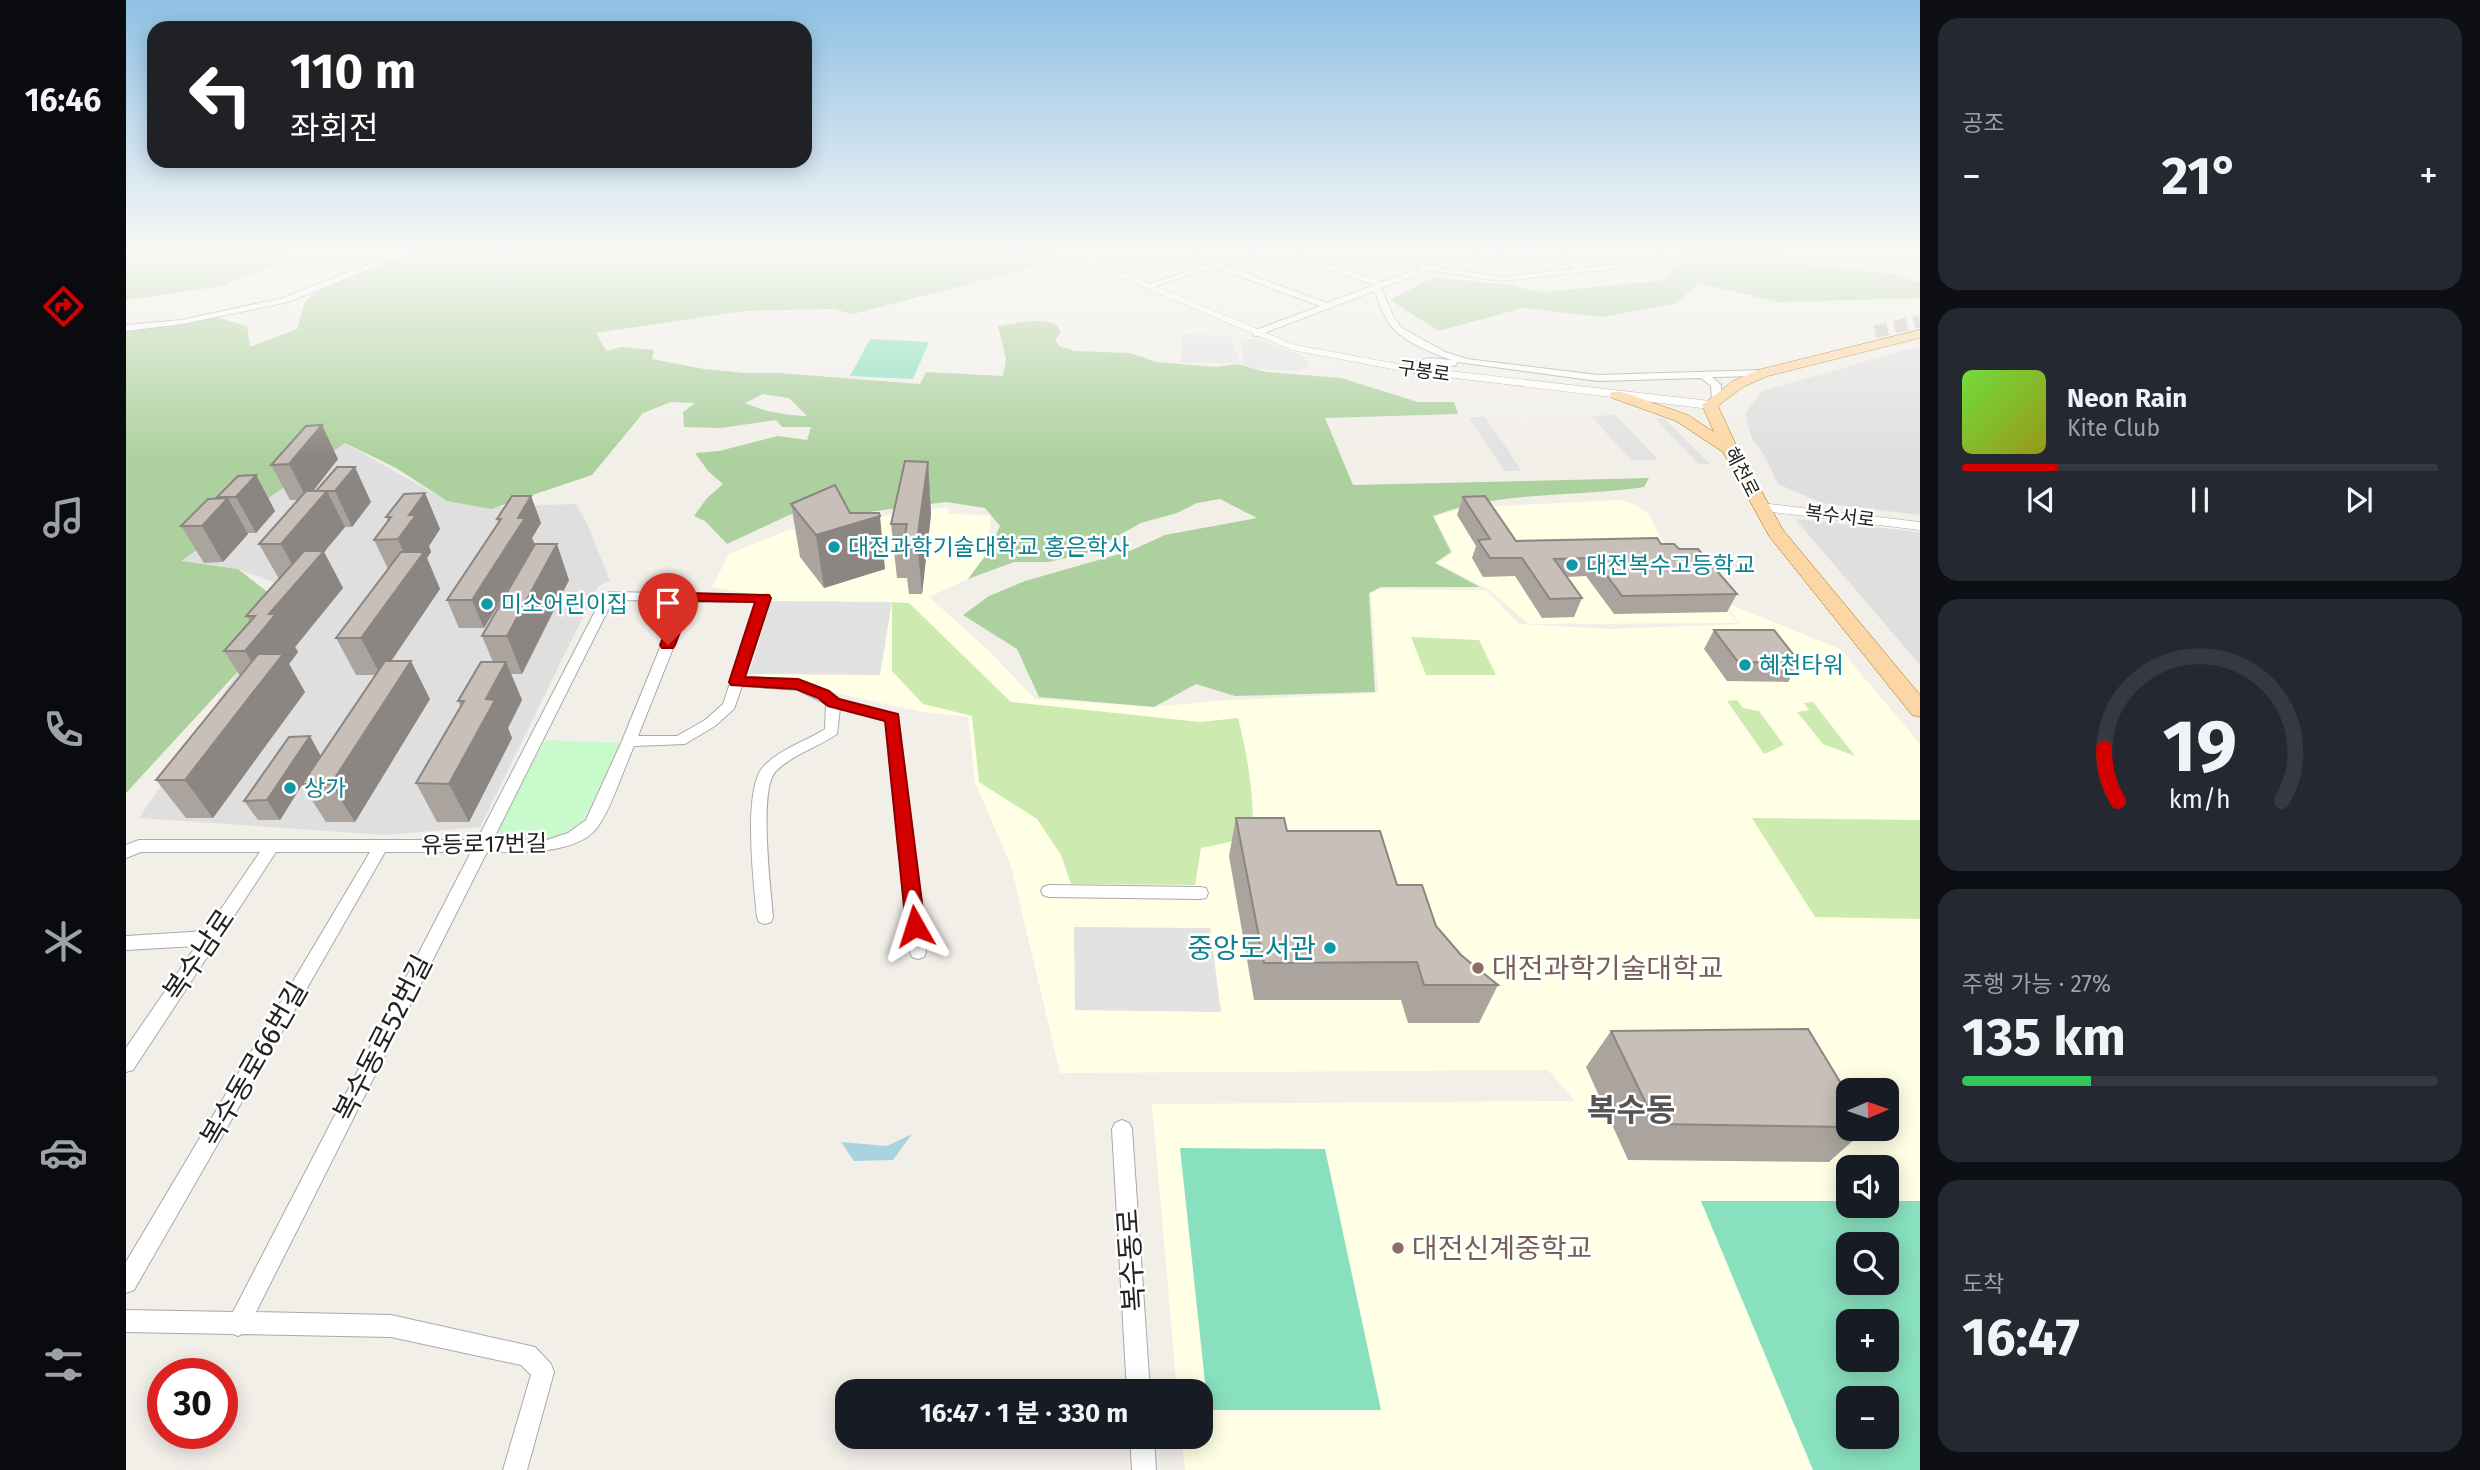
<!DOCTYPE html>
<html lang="ko">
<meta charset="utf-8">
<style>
body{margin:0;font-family:"Fira Sans","Noto Sans KR",sans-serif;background:#242831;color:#f1f3f6;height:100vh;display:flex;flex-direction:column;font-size:26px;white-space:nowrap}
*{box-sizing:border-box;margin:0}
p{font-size:23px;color:#9ea1a6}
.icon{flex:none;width:38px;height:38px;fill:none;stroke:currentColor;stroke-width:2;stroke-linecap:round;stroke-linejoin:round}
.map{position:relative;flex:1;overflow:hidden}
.drawer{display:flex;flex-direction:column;gap:18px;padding:18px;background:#0d0f14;width:560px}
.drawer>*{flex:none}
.top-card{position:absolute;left:21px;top:21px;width:665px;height:147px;border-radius:21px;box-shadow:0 4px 18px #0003;background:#202124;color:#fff;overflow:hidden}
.needle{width:46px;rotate:88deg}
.controls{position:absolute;left:1710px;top:1078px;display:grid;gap:14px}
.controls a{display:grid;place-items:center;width:63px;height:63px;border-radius:14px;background:#171b24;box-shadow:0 4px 18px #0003;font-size:35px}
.speed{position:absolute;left:21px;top:1358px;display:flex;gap:14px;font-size:35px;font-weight:700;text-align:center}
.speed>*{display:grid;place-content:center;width:91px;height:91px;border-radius:50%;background:#171b24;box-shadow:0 4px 18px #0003;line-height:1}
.speed .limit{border:10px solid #d22;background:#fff;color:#111}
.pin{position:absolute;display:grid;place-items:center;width:60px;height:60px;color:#fff;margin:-72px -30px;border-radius:50% 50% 50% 0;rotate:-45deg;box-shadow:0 0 7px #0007}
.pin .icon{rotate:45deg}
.me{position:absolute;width:77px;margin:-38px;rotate:354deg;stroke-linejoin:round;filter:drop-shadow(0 0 5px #0008)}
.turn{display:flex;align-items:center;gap:24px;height:147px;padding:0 28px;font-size:32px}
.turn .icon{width:91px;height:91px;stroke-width:2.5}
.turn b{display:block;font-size:49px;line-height:60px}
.big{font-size:52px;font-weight:700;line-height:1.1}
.drawer .card{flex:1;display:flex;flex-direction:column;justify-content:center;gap:10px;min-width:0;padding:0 24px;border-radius:21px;background:#242831}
.drawer .dial{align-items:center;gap:0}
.dial svg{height:182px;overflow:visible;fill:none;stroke:#363941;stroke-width:7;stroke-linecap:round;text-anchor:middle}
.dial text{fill:#f1f3f6;stroke:none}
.song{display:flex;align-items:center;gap:21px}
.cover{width:84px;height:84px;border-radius:10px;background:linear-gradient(135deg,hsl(100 70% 55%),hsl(60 70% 35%))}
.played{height:7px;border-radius:4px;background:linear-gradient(90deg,#d40000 20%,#363941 20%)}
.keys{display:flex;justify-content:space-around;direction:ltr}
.heat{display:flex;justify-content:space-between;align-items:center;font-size:38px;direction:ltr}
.charge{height:10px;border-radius:5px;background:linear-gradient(90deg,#34c759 27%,#363941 0)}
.trip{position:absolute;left:709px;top:1379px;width:378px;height:70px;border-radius:21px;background:#171b24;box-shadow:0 4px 18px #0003;font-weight:700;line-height:70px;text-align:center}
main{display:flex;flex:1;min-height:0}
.tabs{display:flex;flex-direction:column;width:126px;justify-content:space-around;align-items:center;background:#090b0e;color:#9ea1a6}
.tabs .icon{width:49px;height:49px}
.tabs .active{color:#d40000}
.tabs b{font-size:32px;color:#f1f3f6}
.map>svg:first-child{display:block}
.residential{fill:#e0dfdf}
.education{fill:#ffffe5;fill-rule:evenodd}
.grass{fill:#cdebb0}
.forest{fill:#add19e;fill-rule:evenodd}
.park{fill:#c8facc}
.pitch{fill:#88e0be;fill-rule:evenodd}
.parking{fill:#e2e2e2}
.water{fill:#aad3df}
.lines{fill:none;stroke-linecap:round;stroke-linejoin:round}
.primary-tunnel{stroke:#c8c6c1;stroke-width:13;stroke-dasharray:13 7;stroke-linecap:butt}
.minor-casing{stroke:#a9a9a9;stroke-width:2}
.tertiary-casing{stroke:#a9a9a9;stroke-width:1}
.primary-casing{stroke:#a06b00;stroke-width:1}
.minor{fill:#fff;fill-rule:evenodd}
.tertiary{fill:#fff;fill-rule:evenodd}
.primary{fill:#fcd6a4;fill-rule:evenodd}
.wall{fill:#aba49e}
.shaded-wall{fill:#8b8681}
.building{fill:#c7bfb8;stroke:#8b8681;stroke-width:2}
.route{fill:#d40000;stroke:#8a0000;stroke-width:2}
.culture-dot{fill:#0f9aa8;stroke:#fff;stroke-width:2.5}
.education-dot{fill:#8d6e63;stroke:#fff;stroke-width:2.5}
.labels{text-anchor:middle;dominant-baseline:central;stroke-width:5;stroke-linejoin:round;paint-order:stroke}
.far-street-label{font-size:19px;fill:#222;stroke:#fff}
.culture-label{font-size:23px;fill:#0d838f;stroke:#fff;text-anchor:start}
.street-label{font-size:23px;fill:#222;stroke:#fff}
.near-culture-label{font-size:28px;fill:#0d838f;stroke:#fff;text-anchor:end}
.near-street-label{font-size:28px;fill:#222;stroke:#fff}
.near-education-label{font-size:28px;fill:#785e54;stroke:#fff;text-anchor:start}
.near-quarter-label{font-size:32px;font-weight:bold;fill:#555;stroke:#fff}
</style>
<main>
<nav class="tabs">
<b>16:46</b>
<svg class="icon active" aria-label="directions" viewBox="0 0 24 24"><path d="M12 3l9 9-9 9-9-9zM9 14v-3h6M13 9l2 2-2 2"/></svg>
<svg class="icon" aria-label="music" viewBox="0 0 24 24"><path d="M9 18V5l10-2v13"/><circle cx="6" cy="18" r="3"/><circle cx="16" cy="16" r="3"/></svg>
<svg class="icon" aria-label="phone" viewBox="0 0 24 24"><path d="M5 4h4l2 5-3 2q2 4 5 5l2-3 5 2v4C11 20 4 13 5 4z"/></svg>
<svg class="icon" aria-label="climate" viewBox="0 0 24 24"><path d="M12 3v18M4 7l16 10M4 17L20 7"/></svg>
<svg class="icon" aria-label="car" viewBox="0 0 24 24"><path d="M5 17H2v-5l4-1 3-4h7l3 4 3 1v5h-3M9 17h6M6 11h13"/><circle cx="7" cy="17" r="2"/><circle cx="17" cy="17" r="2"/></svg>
<svg class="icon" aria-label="filters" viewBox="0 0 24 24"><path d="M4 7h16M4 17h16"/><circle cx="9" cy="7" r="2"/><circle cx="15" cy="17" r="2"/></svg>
</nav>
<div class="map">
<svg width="1794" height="1470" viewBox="0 0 1794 1470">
<rect width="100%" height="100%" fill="#f2efe9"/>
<g class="residential">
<polygon points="1794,346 1794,515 1696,503 1652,484 1638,455 1626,439 1619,414 1636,391"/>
<polygon points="219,443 321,501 358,507 450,504 462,526 484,581 472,586 354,827 259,835 13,818 167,590 112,569 56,562"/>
<polygon points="1669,519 1794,532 1794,665"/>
</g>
<g class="education">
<polygon points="1494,500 1509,504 1522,514 1541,548 1552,550 1612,623 1403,624 1363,590 1311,563 1327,552 1308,517 1336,508"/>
<path d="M822,507L823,514L865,515L863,551L842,579L803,597L863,651L909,699L1028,707L1089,701L1252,693L1245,593L1255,589L1360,590L1393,624L1484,629L1614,624L1598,602L1714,649L1794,744V1470H1059L1055,1437H1074V1391H1051L1026,1104L1449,1101L1422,1070L934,1073L885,866L849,782L842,717L796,712L623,674L645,598L586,587L603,554L662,530ZM1722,1090H1760V1129H1722ZM1722,1167H1760V1206H1722ZM1722,1244H1760V1283H1722ZM1722,1321H1760V1360H1722ZM1722,1398H1760V1437H1722Z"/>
</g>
<g class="grass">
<path d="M766,602L783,603L885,702L1074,722L1112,718C1122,757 1128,796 1127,837L1075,848L1069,885L945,884L935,855L911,819L853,782L846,716L797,704L766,671Z"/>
<polygon points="1285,637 1353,640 1370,675 1300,675"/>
<polygon points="1611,700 1617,708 1633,711 1658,745 1638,754 1601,701"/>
<polygon points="1687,702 1729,756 1697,744 1671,712 1683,710 1678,703"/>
<polygon points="1626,818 1794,820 1794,919 1689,917"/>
</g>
<g class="forest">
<polygon points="0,251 172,251 164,253 159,260 97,286 0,300"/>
<path d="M286,251H922L928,254L926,262L727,314L707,309L618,311L470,333L480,351L495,347L528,350L526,359L578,369L619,373H653L794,384L800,372L877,376L880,359L872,326C888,324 928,313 935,332L929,339L933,346L949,351L1004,353L1030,362L1090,367L1112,364L1140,372L1215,378L1292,402H1328L1332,414L1199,418L1227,485L1523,478L1518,487C1450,497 1372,491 1307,516L1325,552L1309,563L1354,587H1255L1243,593L1249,692L1109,696L1070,684L1028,707L913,697L891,649L837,615L863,596L899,581L1004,551L1039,535L1131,518L1094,499L1071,503L1051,513L1015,523L959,554L922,562H888L842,579L863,551L874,526L859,508L820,502L720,515L708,505L663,515L601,544L579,521L568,516L581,498L597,484L582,471L569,453L593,451L652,436L681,440L685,427H656L650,420L595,428L558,427L557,412L569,403L545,402L517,413L466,475L365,509L321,501L270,468L219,443L56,561L112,569L157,604L117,666L0,793V329L87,316L121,326L124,347L171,329L179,301L196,288ZM637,394L663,398L681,416C658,415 640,412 619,403Z"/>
<polygon points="1557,251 1660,251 1656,262 1767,274 1794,283 1794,298 1652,302 1573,283 1548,304 1476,317 1397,308 1313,331 1264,300 1308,277 1383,285 1417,292 1539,280"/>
</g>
<polygon class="park" points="419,740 495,743 456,824 422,842 364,843"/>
<g class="pitch">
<polygon points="744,339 803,342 787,379 724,376"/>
<polygon points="1054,1148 1199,1149 1255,1410 1082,1410"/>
<path d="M1575,1201H1722V1206H1760L1761,1201H1794V1470H1687ZM1722,1244H1760V1283H1722ZM1722,1321H1760V1360H1722ZM1722,1398H1760V1437H1722Z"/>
</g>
<g class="parking">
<polygon points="1455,251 1537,251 1531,261 1516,263 1471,254 1463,256"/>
<polygon points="1057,334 1104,336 1114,363 1054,363"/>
<polygon points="1114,339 1129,339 1177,356 1183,366 1171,371 1133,369 1118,365"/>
<polygon points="1490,415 1532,460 1505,460 1465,416"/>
<polygon points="1342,417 1359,417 1396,471 1379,471"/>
<polygon points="1528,418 1538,418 1584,464 1573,464"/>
<polygon points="645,601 766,602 754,675 623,674"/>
<polygon points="948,927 1084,928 1095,1012 949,1010"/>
</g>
<polygon class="water" points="786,1134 767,1160 728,1161 715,1142 761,1146"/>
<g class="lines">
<polyline class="primary-tunnel" points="1749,332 1794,321"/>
<defs>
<g id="minor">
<polygon points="277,251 288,251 162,302 56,324 0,331 0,325 56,320 157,298"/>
<path d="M1047,251H1058L1089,263L1146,251H1162L1257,282L1295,268L1266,251H1275L1302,266L1370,251H1385L1314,268L1376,277L1449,269L1422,251H1431L1458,268L1536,259L1540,251H1547L1542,263H1539L1376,281L1302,270L1255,288L1267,316L1276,328L1319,352L1341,359L1472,375L1637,370L1642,373L1637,376L1586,377L1595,385L1596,400L1591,403L1586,400L1585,386L1575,378L1472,381L1331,362L1330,365L1327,366L1302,364L1293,367L1291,372L1288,373L1284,370L1286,363L1302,358L1326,360C1310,355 1282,343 1270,331C1259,321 1254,304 1248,291L1130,336L1127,335V331L1194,306L1088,267L1020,289V285L1081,265ZM1155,254L1247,284L1246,286L1201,303L1097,265Z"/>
<path d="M483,592L642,595L644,598L619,678L673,681L690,686L712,699L772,715L800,952L798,957L792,959L786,957L784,952L760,721L714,708L711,734C692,747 666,755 650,771C632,788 645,891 647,917L645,922L639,924L633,922L631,917C628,886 616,787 638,766C654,749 680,741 699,729L700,704L672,690L616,686L608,709L589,726L559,744L508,746C497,770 487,804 473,825C453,856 392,852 361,852L130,1312L265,1315L409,1347L425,1364L428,1372L401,1470H377L405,1375L395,1365L265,1337L116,1334L112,1336L107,1334L0,1332V1310L107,1312L345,852H259L8,1290L0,1293V1262L244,852H150L7,1070L0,1072V1048L70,946L0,950V936L80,931L134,852H15L0,858V845L13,840H351L477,596ZM487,600L553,601L496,741L460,820L442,833L421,840H367ZM566,601L631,602L597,704L579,720L551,736H512Z"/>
<polygon points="923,885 1074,887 1080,888 1082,893 1080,898 1074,899 923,897 917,895 915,891 917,887"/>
<polygon points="996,1120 1003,1123 1006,1129 1024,1391 1001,1391 986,1129 989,1123"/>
<polygon points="1004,1437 1028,1437 1030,1470 1006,1470"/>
</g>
<g id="tertiary">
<polygon points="933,251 946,251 1169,345 1288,367 1584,401 1590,405 1584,409 1288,373 1166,350"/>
<polygon points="1635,503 1794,522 1794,530 1630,510 1628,507"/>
</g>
<polygon id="primary" points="1794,330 1794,338 1642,376 1617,387 1592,406 1612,449 1657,530 1794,695 1794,717 1786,715 1643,536 1597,452 1550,421 1486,398 1483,395 1486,392 1496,392 1562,415 1588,432 1576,405 1607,381 1632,370"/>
</defs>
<use href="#minor" class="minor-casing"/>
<use href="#tertiary" class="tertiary-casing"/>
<use href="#primary" class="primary-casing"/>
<use href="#minor" class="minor"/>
<use href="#tertiary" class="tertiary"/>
<use href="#primary" class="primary"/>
</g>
<g class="wall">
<polygon points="212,459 187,491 190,491 211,467 245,502 226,527 219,527 198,552 217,588 169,647 172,652 163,664 179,692 87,818 60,818 30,780 114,676 98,651 124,621 120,616 153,579 133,544 173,500 164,500 145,465"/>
<polygon points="802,462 805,514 796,594 783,594 781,578 771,578 765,524"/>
<polygon points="130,475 149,511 130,533 121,533 122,534 97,562 78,563 55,526 92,498"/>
<polygon points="299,493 314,529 303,546 305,552 301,558 314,589 265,661 304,699 229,822 200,822 176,785 154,820 132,820 118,801 195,755 249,675 230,675 210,638 262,569 248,540 262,521 260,517"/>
<polygon points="405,496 415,523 406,538 408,544 443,580 396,674 385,674 396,700 382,728 386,738 343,822 311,822 290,783 335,707 332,701 367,662 356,636 398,563 358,628 333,628 321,600 372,523 371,519"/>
<polygon points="1337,497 1390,541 1535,544 1553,549 1611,594 1601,612 1488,614 1460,576 1441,577 1456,598 1448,617 1416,618 1389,576 1357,577 1346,558 1350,546 1331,515"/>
<polygon points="665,504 724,513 759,569 698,588 674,557"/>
<polygon points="1588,630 1674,663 1662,682 1601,681 1578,649"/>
<polygon points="1110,818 1161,831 1271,885 1310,926 1335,955 1372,985 1353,1023 1282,1023 1275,1000 1128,1000 1103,856"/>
<polygon points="1485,1031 1722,1095 1722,1129 1740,1129 1703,1162 1502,1160 1460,1067"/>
</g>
<g class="shaded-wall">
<polygon points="196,425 212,459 181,499 163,464"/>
<polygon points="802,462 805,514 796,594 791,540"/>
<polygon points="229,467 245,502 226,527 209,491"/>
<polygon points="130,475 149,511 130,533 110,497"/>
<polygon points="201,491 219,527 198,552 217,588 169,647 172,652 163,664 179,692 87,818 59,780 137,680 119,651 143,614 174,579 155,544"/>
<polygon points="299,493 314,529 303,546 305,552 301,558 314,589 255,676 235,638 285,569 272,539 283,515"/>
<polygon points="405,496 415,523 406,538 409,545 358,628 346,600 392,518"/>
<polygon points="102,498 122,534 97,562 76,526"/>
<polygon points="754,516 759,569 698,588 690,535"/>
<polygon points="431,544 443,580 396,674 381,636"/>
<polygon points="285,661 304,699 229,822 205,784"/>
<polygon points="380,662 396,700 382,728 386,738 343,822 323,784 360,699"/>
<polygon points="184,736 195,756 176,784 176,785 154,820 141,800"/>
</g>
<g class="building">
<polygon points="196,425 163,464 145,465 180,426"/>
<polygon points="779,461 802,462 791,540 778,540 781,524 765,524"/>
<polygon points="211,467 229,467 209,491 190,491"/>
<polygon points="130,475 110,497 91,497 112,476"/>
<polygon points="709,485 724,513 753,513 754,516 690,535 665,504"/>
<polygon points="180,491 201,491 155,544 133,544"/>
<polygon points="299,493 283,515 290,515 272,539 248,540 265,517 260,517 278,494"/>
<polygon points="386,496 405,496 392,518 399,518 346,600 321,600 375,519 371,519"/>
<polygon points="1359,496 1390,541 1531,538 1535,544 1548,544 1553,549 1572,549 1611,594 1496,596 1468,558 1428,559 1456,598 1424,599 1396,558 1364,558 1352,540 1364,539 1337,497"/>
<polygon points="102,498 76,526 55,526 82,499"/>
<polygon points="409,544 431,544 381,636 356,636"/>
<polygon points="178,551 198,551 143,614 150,614 119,651 98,651 129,616 120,616"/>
<polygon points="275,552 298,552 235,638 210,638"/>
<polygon points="1588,630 1648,630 1674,663 1612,662"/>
<polygon points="132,654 157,654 59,780 30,780"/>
<polygon points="259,661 285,661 205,784 176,784"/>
<polygon points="355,662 380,662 360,699 369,700 323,784 290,783 338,701 332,701"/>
<polygon points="184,736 141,800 118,801 163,737"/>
<polygon points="1110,818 1158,818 1161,831 1254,831 1271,885 1296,885 1310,926 1335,955 1372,985 1298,985 1291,962 1138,963"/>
<polygon points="1682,1029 1722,1095 1722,1127 1530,1124 1485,1031"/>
</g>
<linearGradient id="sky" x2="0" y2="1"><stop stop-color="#8fc0e4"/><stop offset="0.55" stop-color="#f9f8f5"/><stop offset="1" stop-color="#f9f8f5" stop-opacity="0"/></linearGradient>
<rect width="1794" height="457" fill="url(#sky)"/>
<polygon class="route" points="561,593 643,595 645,598 619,677 672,679 703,691 713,699 772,714 799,926 796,931 789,933 783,931 780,926 759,721 702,706 692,698 670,689 605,685 603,682 629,602 566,601 549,645 547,648 536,648 534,645 554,597"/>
<g class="culture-dot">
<circle cx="708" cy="547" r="7"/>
<circle cx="1446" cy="565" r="7"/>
<circle cx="361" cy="604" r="7"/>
<circle cx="1619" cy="665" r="7"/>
<circle cx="164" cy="788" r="7"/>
<circle cx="1204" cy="948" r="7"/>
</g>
<g class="education-dot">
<circle cx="1352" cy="968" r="7"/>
<circle cx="1272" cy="1248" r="7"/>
</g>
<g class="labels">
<g class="far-street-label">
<text transform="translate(1298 371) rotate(8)">구봉로</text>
<text transform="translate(1616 472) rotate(63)">혜천로</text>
<text transform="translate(1714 516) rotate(7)">복수서로</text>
</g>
<g class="culture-label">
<text x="722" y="547">대전과학기술대학교 홍은학사</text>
<text x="1460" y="565">대전복수고등학교</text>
<text x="375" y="604">미소어린이집</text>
<text x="1633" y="665">혜천타워</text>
<text x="178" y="788">상가</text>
</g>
<g class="street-label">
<text transform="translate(358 844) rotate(-1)">유등로17번길</text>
</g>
<g class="near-culture-label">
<text x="1190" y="948">중앙도서관</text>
</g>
<g class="near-street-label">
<text transform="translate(73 955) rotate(-56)">복수남로</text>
<text transform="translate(257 1038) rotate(-63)">복수동로52번길</text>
<text transform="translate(128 1064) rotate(-60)">복수동로66번길</text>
<text transform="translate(1005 1260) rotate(-94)">복수동로</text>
</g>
<g class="near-education-label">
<text x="1366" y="968">대전과학기술대학교</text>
<text x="1286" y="1248">대전신계중학교</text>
</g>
<g class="near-quarter-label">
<text x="1505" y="1110">복수동</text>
</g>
</g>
</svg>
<div class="controls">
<a><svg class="needle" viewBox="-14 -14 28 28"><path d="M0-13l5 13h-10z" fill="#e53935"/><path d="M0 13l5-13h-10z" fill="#9ea1a6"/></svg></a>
<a><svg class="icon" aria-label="sound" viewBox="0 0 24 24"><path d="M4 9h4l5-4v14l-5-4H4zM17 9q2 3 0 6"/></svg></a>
<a><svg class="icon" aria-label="search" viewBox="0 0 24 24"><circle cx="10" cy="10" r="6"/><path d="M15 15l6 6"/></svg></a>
<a>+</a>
<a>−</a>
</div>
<div class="speed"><div class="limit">30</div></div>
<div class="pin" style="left:542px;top:645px;background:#d93025"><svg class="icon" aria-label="arrive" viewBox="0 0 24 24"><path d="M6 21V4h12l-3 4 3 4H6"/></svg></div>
<svg class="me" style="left:789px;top:926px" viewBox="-20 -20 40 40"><path d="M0-17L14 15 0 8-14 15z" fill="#d40000" stroke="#fff" stroke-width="4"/></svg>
<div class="trip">16:47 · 1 분 · 330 m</div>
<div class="top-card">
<div class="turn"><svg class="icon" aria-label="left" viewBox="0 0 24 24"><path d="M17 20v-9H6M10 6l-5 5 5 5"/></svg><div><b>110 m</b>좌회전</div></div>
</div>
</div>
<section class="drawer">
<div class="card"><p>공조</p>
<div class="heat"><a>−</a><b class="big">21°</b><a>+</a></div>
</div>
<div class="card">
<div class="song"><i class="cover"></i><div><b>Neon Rain</b><p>Kite Club</p></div></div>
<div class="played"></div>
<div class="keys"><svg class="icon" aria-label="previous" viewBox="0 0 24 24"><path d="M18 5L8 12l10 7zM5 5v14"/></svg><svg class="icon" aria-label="pause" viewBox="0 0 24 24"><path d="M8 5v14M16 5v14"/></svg><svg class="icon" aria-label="next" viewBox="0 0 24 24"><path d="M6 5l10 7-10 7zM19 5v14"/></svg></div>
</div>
<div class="card dial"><svg viewBox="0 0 100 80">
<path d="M14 69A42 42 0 1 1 86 69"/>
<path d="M14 69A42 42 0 0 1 8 46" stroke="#d40000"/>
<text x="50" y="56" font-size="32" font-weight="700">19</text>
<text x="50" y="72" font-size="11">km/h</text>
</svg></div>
<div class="card"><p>주행 가능 · 27%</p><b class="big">135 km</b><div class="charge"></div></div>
<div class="card"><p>도착</p><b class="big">16:47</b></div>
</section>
</main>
